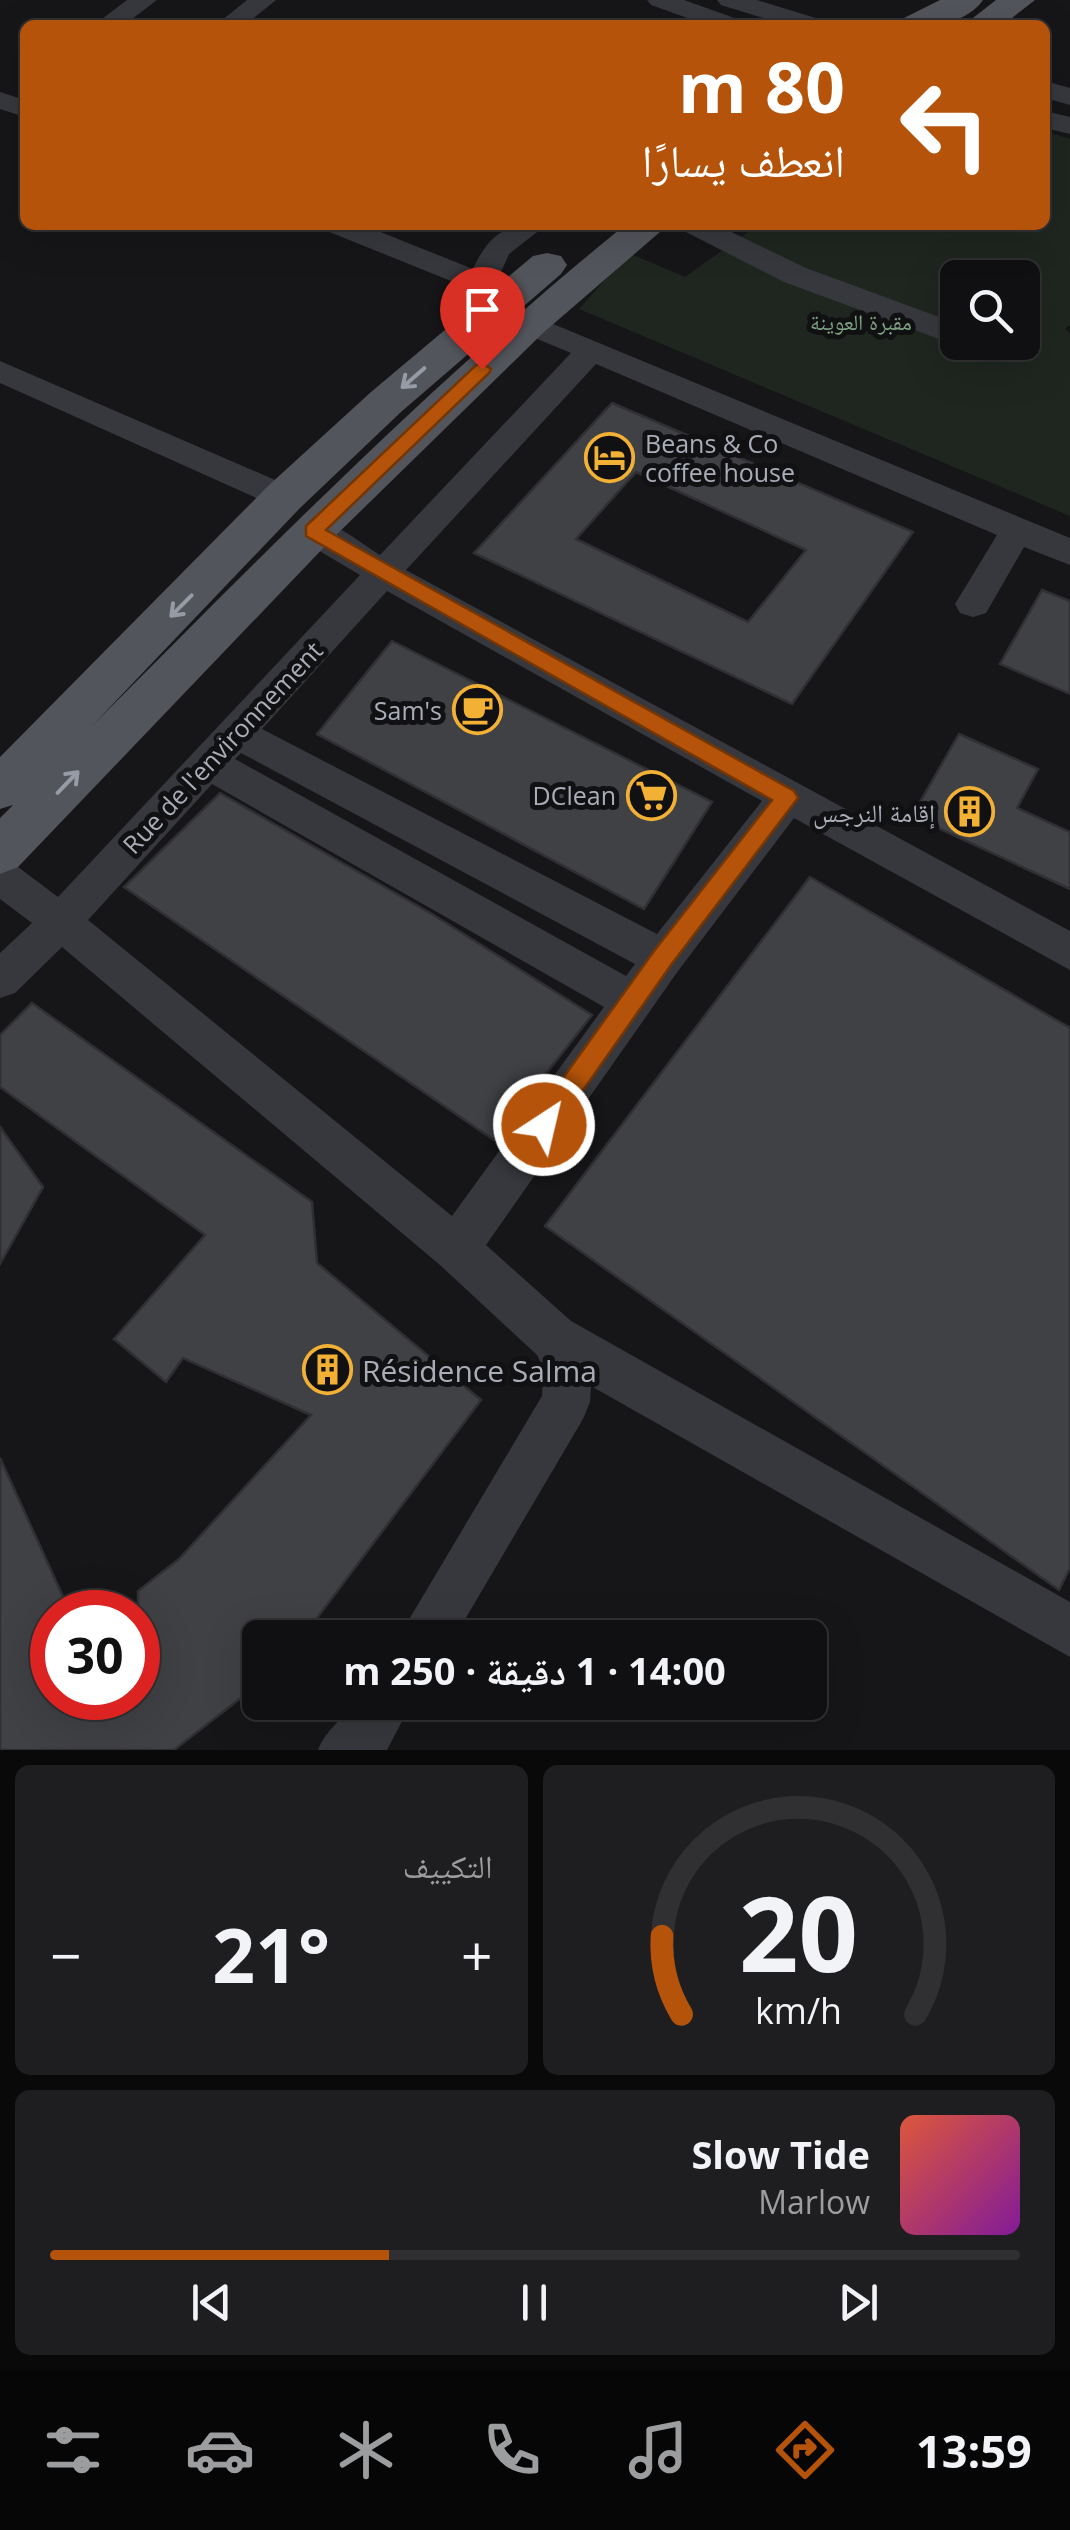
<!DOCTYPE html>
<html lang="ar">
<meta charset="utf-8">
<style>
body{margin:0;font-family:"Open Sans","Noto Naskh Arabic",sans-serif;background:#1e1e20;color:#f1f3f6;direction:rtl;height:100vh;display:flex;flex-direction:column;font-size:38px;white-space:nowrap}
*{box-sizing:border-box;margin:0}
p{font-size:32px;color:#9c9d9f}
.icon{flex:none;width:55px;height:55px;fill:none;stroke:currentColor;stroke-width:2;stroke-linecap:round;stroke-linejoin:round}
.map{position:relative;height:1750px;overflow:hidden;direction:ltr}
.sheet{display:flex;flex-direction:column;gap:15px;padding:15px;background:#09090a;flex:1}
.sheet>*{flex:none}
.top-card{position:absolute;left:20px;top:20px;width:1030px;height:210px;border-radius:15px;box-shadow:0 10px 40px #0002,0 0 0 2px #303032;direction:rtl;background:#b45309;color:#fff;overflow:hidden}
.tools{position:absolute;left:940px;top:260px;display:grid;gap:20px}
.tools a{display:grid;place-items:center;width:100px;height:100px;border-radius:15px;background:#101012;box-shadow:0 10px 40px #0002,0 0 0 2px #303032;font-size:50px}
.speed{position:absolute;left:30px;top:1590px;display:flex;gap:20px;font-size:50px;font-weight:700;text-align:center}
.speed>*{display:grid;place-content:center;width:130px;height:130px;border-radius:50%;background:#101012;box-shadow:0 10px 40px #0002,0 0 0 2px #303032;line-height:1}
.speed .limit{border:15px solid #d22;background:#fff;color:#111}
.pin{position:absolute;display:grid;place-items:center;width:85px;height:85px;color:#fff;margin:-102px -42px;border-radius:50% 50% 50% 0;rotate:-45deg;box-shadow:0 0 10px #0007}
.pin .icon{rotate:45deg}
.me{position:absolute;width:110px;margin:-55px;rotate:35deg;stroke-linejoin:round;filter:drop-shadow(0 0 8px #0008)}
.turn{display:flex;align-items:center;gap:35px;height:210px;padding:0 40px;font-size:45px}
.turn .icon{width:130px;height:130px;stroke-width:2.5}
.turn b{display:block;font-size:70px;line-height:85px}
.big{font-size:75px;font-weight:700;line-height:1.1}
.sheet .tile{flex:1;display:flex;flex-direction:column;justify-content:center;gap:15px;min-width:0;padding:0 35px;border-radius:15px;background:#1e1e20}
.sheet .dial{align-items:center;gap:0}
.dial svg{height:260px;overflow:visible;fill:none;stroke:#303032;stroke-width:7;stroke-linecap:round;text-anchor:middle}
.dial text{fill:#f1f3f6;stroke:none}
.song{display:flex;align-items:center;gap:30px}
.cover{width:120px;height:120px;border-radius:15px;background:linear-gradient(135deg,hsl(10 70% 55%),hsl(290 70% 35%))}
.played{height:10px;border-radius:5px;background:linear-gradient(90deg,#b45309 35%,#303032 35%)}
.keys{display:flex;justify-content:space-around;direction:ltr}
.heat{display:flex;justify-content:space-between;align-items:center;font-size:55px;direction:ltr}
.sheet .tiles{flex:1;display:grid;gap:15px;grid-template-columns:1fr 1fr}
.tile:last-child{grid-column:span 2}
.trip{position:absolute;left:242px;top:1620px;width:585px;height:100px;border-radius:15px;background:#101012;box-shadow:0 10px 40px #0002,0 0 0 2px #303032;font-weight:700;line-height:100px;text-align:center;direction:rtl}
.tabs{display:flex;height:160px;justify-content:space-around;align-items:center;background:#060607;color:#9c9d9f}
.tabs .icon{width:70px;height:70px}
.tabs .on{color:#b45309}
.tabs b{font-size:45px;color:#f1f3f6}
.map>svg:first-child{display:block}
.green{fill:#1e261f;fill-rule:evenodd}
.building{fill:#404145;stroke:#303034;stroke-width:2.5;fill-rule:evenodd}
.lines{fill:none;stroke-linecap:round;stroke-linejoin:round}
.minor{fill:#37383d;fill-rule:evenodd}
.major{fill:#53555c;fill-rule:evenodd}
.oneway{stroke:#979ba6}
.route{fill:#b45309;stroke:#753606;stroke-width:2.5}
.labels{text-anchor:middle;dominant-baseline:central;stroke-width:10;stroke-linejoin:round;paint-order:stroke}
.far-park-label{font-size:22px;fill:#7fa381;stroke:#111113}
.poi-label{font-size:25px;fill:#a8adb8;stroke:#111113;text-anchor:end}
.street-label{font-size:25px;fill:#a8adb8;stroke:#111113}
.near-poi-label{font-size:30px;fill:#a8adb8;stroke:#111113;text-anchor:start}
</style>
<div class="map">
<svg width="1070" height="1750" viewBox="0 0 1070 1750">
<rect width="100%" height="100%" fill="#161618"/>
<path class="green" d="M1045,131L1070,139V324L1065,329L1070,333V516L579,309L629,253L685,277L758,225H1045ZM958,278H1022V342H958Z"/>
<g class="building">
<path d="M612,403L913,532L792,704L474,553ZM636,472L806,550L748,622L576,539Z"/>
<polygon points="1042,590 1070,601 1070,694 1000,664"/>
<polygon points="392,641 712,802 644,909 317,734"/>
<polygon points="959,734 1038,769 1017,808 1070,832 1070,889 912,816"/>
<polygon points="220,793 432,914 592,1015 494,1140 124,887"/>
<polygon points="810,877 1070,1028 1070,1568 1059,1590 545,1226"/>
<polygon points="32,1003 312,1202 317,1263 481,1400 302,1638 260,1638 260,1683 174,1750 0,1750 0,1458 70,1612 52,1612 52,1698 138,1698 138,1591 179,1559 311,1415 183,1358 166,1382 114,1339 205,1235 0,1087 0,1035"/>
<polygon points="0,1127 43,1187 0,1264"/>
</g>
<g class="lines">
<g class="minor">
<polygon points="127,0 157,0 124,25 94,25"/>
<polygon points="247,0 276,0 245,25 216,25"/>
<polygon points="647,0 684,0 740,20 744,25 707,25 651,5"/>
<polygon points="717,0 757,0 822,20 826,25 786,25 721,5"/>
<polygon points="1045,81 1070,88 1070,105 1045,98"/>
<polygon points="0,92 25,100 25,117 0,109"/>
<polygon points="1045,111 1070,117 1070,134 1045,128"/>
<path d="M322,225H363L473,269C491,231 504,225 546,225L509,254L498,279L519,287L523,294L519,301L508,304L327,231Z"/>
<path d="M679,225H717L806,268L958,324V342H1007L1011,348L1006,355C992,359 972,356 964,343L947,342L784,282L684,231Z"/>
<path d="M529,314L1070,538V565L1024,547L986,613L973,617L960,613L955,604L997,535L596,364L406,570L1070,931V970L794,818L678,971L486,1245L571,1321L1070,1602V1657L591,1386L590,1402L583,1419L454,1638H398L542,1396L543,1367L537,1355L440,1265L62,947L15,993L0,998V953L32,923L0,899V859L14,864L58,897L360,575L301,540L296,531L301,522C328,514 357,541 380,555L571,353L518,331L514,324L518,317ZM387,591L762,801L657,934L262,729ZM241,753L635,964L626,976L235,759ZM212,784L604,1007L452,1216L88,920Z"/>
<polygon points="0,361 296,489 301,497 296,505 284,509 272,505 0,383"/>
<path d="M354,1702H412L387,1750H318C326,1729 342,1721 354,1702Z"/>
</g>
<g class="major">
<path d="M940,0H983C964,27 928,25 899,25L904,18Z"/>
<polygon points="996,0 1035,0 1003,25 964,25"/>
<path d="M625,225H668L543,333L329,542L18,867L0,874V818L13,805L0,809V757L268,486L371,392L533,256L547,253L561,256L567,265L561,274L401,412L300,508L91,727C264,553 435,379 625,225Z"/>
</g>
</g>
<defs><path id="oneway-shaft" d="M-6 0H5M1.5-3L5.5 0L1.5 3" fill="none" stroke-width="1.6" stroke-linecap="round" stroke-linejoin="round" transform="scale(2.5)"/></defs>
<g class="oneway">
<use href="#oneway-shaft" transform="translate(413 378) rotate(139)"/>
<use href="#oneway-shaft" transform="translate(181 606) rotate(135)"/>
<use href="#oneway-shaft" transform="translate(68 782) rotate(-46)"/>
</g>
<polygon class="route" points="482,363 491,369 489,373 326,530 794,791 798,798 671,965 553,1133 544,1136 535,1133 532,1125 535,1117 654,951 772,800 306,536 306,526 476,365"/>
<defs>
<symbol id="hotel-ring" viewBox="-11 -11 22 22"><circle r="9.5" fill="#111113" stroke="#f2b134" stroke-width="1.5"/><path d="M-6-4.5h1.5V1H6V5H4.5V3h-9V5H-6ZM-4 0a1.8 1.8 0 1 1 3.6 0ZM.5 0V-2.5h3Q6-2.5 6 0Z" fill="#f2b134"/></symbol>
<symbol id="cafe-ring" viewBox="-11 -11 22 22"><circle r="9.5" fill="#111113" stroke="#f2b134" stroke-width="1.5"/><path d="M-5.5-4.5H6V0H3Q3 3.5 0 3.5H-2.5Q-5.5 3.5-5.5 0ZM3-3.2v2h1.7v-2ZM-6 4.5H4V6H-6Z" fill="#f2b134"/></symbol>
<symbol id="supermarket-ring" viewBox="-11 -11 22 22"><circle r="9.5" fill="#111113" stroke="#f2b134" stroke-width="1.5"/><path d="M-6-5.5h2.5l.6 2H6L4.5 2H-2.5L-4.4-4H-6ZM-1.5 3.2a1.3 1.3 0 1 0 .1 0ZM3 3.2a1.3 1.3 0 1 0 .1 0Z" fill="#f2b134"/></symbol>
<symbol id="building-ring" viewBox="-11 -11 22 22"><circle r="9.5" fill="#111113" stroke="#f2b134" stroke-width="1.5"/><path d="M-4-6H4V6H1V3H-1V6H-4ZM-2.5-4.3h1.7v1.8h-1.7ZM.8-4.3h1.7v1.8H.8ZM-2.5-1h1.7V.8h-1.7ZM.8-1h1.7V.8H.8Z" fill="#f2b134"/></symbol>
</defs>
<g fill-rule="evenodd">
<use href="#hotel-ring" x="582" y="430" width="55" height="55"/>
<use href="#cafe-ring" x="450" y="682" width="55" height="55"/>
<use href="#supermarket-ring" x="624" y="768" width="55" height="55"/>
<use href="#building-ring" x="942" y="784" width="55" height="55"/>
<use href="#building-ring" x="300" y="1342" width="55" height="55"/>
</g>
<g class="labels">
<g class="far-park-label">
<text x="861" y="321">مقبرة العوينة</text>
</g>
<g class="poi-label">
<text x="645" y="443" text-anchor="start">Beans &amp; Co<tspan x="645" dy="29">coffee house</tspan></text>
<text x="442" y="710">Sam's</text>
<text x="616" y="795">DClean</text>
<text x="935" y="812">إقامة النرجس</text>
</g>
<g class="street-label">
<text transform="translate(222 747) rotate(-47)">Rue de l'environnement</text>
</g>
<g class="near-poi-label">
<text x="362" y="1370">Résidence Salma</text>
</g>
</g>
</svg>
<div class="tools">
<a><svg class="icon" aria-label="search" viewBox="0 0 24 24"><circle cx="10" cy="10" r="6"/><path d="M15 15l6 6"/></svg></a>
</div>
<div class="speed"><div class="limit">30</div></div>
<div class="pin" style="left:482px;top:369px;background:#d93025"><svg class="icon" aria-label="arrive" viewBox="0 0 24 24"><path d="M6 21V4h12l-3 4 3 4H6"/></svg></div>
<svg class="me" style="left:544px;top:1125px" viewBox="-20 -20 40 40"><circle r="17" fill="#b45309" stroke="#fff" stroke-width="3"/><path d="M0-11L8 9 0 5-8 9z" fill="#fff"/></svg>
<div class="trip">14:00 · 1 دقيقة · 250 m</div>
<div class="top-card">
<div class="turn"><svg class="icon" aria-label="left" viewBox="0 0 24 24"><path d="M17 20v-9H6M10 6l-5 5 5 5"/></svg><div><b>80 m</b>انعطف يسارًا</div></div>
</div>
</div>
<section class="sheet">
<div class="tiles">
<div class="tile dial"><svg viewBox="0 0 100 80">
<path d="M14 69A42 42 0 1 1 86 69"/>
<path d="M14 69A42 42 0 0 1 8 45" stroke="#b45309"/>
<text x="50" y="56" font-size="32" font-weight="700">20</text>
<text x="50" y="72" font-size="11">km/h</text>
</svg></div>
<div class="tile"><p>التكييف</p>
<div class="heat"><a>−</a><b class="big">21°</b><a>+</a></div>
</div>
<div class="tile">
<div class="song"><i class="cover"></i><div><b>Slow Tide</b><p>Marlow</p></div></div>
<div class="played"></div>
<div class="keys"><svg class="icon" aria-label="previous" viewBox="0 0 24 24"><path d="M18 5L8 12l10 7zM5 5v14"/></svg><svg class="icon" aria-label="pause" viewBox="0 0 24 24"><path d="M8 5v14M16 5v14"/></svg><svg class="icon" aria-label="next" viewBox="0 0 24 24"><path d="M6 5l10 7-10 7zM19 5v14"/></svg></div>
</div>
</div>
</section>
<nav class="tabs">
<b>13:59</b>
<svg class="icon on" aria-label="directions" viewBox="0 0 24 24"><path d="M12 3l9 9-9 9-9-9zM9 14v-3h6M13 9l2 2-2 2"/></svg>
<svg class="icon" aria-label="music" viewBox="0 0 24 24"><path d="M9 18V5l10-2v13"/><circle cx="6" cy="18" r="3"/><circle cx="16" cy="16" r="3"/></svg>
<svg class="icon" aria-label="phone" viewBox="0 0 24 24"><path d="M5 4h4l2 5-3 2q2 4 5 5l2-3 5 2v4C11 20 4 13 5 4z"/></svg>
<svg class="icon" aria-label="climate" viewBox="0 0 24 24"><path d="M12 3v18M4 7l16 10M4 17L20 7"/></svg>
<svg class="icon" aria-label="car" viewBox="0 0 24 24"><path d="M5 17H2v-5l4-1 3-4h7l3 4 3 1v5h-3M9 17h6M6 11h13"/><circle cx="7" cy="17" r="2"/><circle cx="17" cy="17" r="2"/></svg>
<svg class="icon" aria-label="filters" viewBox="0 0 24 24"><path d="M4 7h16M4 17h16"/><circle cx="9" cy="7" r="2"/><circle cx="15" cy="17" r="2"/></svg>
</nav>
